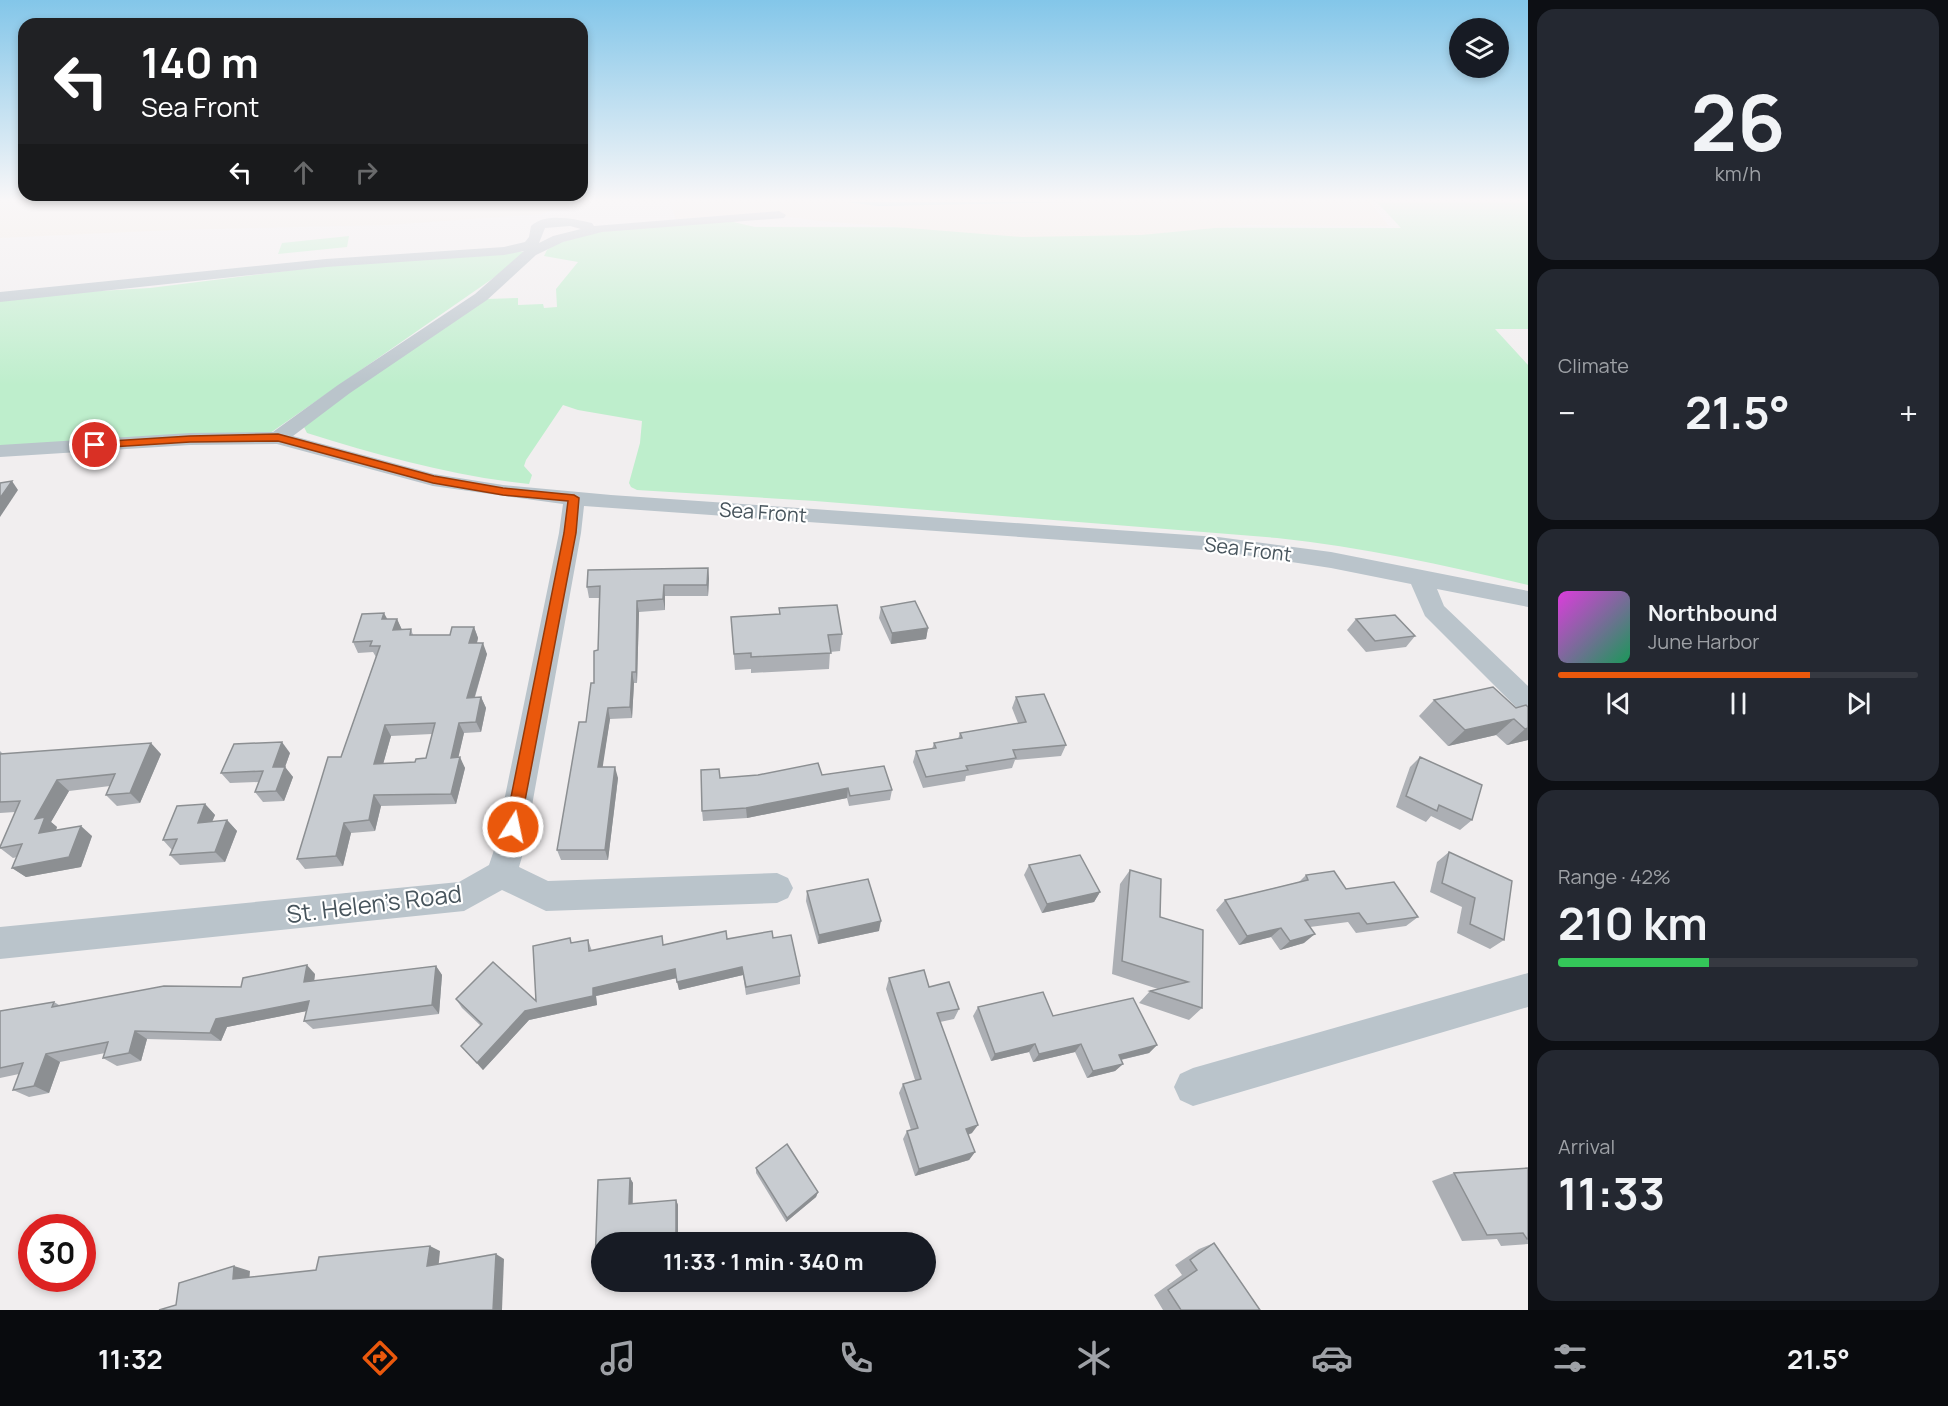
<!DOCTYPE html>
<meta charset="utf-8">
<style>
body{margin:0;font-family:Manrope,sans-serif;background:#242831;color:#f1f3f6;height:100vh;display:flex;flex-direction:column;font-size:22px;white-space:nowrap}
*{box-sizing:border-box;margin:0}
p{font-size:20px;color:#9ea1a6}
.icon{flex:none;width:33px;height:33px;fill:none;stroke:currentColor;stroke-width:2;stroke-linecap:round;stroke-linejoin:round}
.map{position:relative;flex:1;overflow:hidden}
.side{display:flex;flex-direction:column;gap:9px;padding:9px;background:#0d0f14;width:420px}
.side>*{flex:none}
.guide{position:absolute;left:18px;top:18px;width:570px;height:183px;border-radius:18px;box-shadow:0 3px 9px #0003;background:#202124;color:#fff;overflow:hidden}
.buttons{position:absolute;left:1449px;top:18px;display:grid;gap:12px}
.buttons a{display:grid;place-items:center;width:60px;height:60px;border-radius:50%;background:#171b24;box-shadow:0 3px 9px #0003;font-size:30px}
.speed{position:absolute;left:18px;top:1214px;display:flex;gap:12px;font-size:30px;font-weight:700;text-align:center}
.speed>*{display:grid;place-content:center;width:78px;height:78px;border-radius:50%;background:#171b24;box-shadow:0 3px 9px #0003;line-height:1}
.speed .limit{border:9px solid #d22;background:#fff;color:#111}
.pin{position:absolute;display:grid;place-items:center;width:51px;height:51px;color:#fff;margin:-26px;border:3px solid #fff;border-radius:50%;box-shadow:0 2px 6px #0007}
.me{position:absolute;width:66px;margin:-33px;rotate:10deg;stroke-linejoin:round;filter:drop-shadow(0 0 4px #0008)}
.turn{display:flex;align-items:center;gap:21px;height:126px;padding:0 24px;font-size:27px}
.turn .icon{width:78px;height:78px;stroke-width:2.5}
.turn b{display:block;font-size:42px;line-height:51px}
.lanes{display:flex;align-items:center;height:57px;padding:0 24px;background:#0003;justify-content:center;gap:30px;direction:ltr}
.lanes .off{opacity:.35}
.big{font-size:45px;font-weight:700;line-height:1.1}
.side .widget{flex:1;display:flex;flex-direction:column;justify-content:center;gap:9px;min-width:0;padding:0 21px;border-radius:18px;background:#242831}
.side .dial{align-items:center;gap:0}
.dial b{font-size:78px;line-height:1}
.song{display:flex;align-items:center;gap:18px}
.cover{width:72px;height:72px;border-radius:9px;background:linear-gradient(135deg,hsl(300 70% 55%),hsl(150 70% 35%))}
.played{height:6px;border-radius:3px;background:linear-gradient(90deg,#ea580c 70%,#363941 70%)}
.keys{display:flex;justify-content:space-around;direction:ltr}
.heat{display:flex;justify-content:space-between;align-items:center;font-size:33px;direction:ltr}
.charge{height:9px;border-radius:4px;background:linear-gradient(90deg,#34c759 42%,#363941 0)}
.trip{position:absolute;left:591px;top:1232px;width:345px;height:60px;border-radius:30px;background:#171b24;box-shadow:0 3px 9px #0003;font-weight:700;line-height:60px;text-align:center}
.menu{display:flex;height:96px;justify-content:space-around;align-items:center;background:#090b0e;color:#9ea1a6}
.menu .icon{width:42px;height:42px}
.menu .current{color:#ea580c}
.menu b{font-size:27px;color:#f1f3f6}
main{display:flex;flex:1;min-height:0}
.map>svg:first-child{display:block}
.green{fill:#beeecc}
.sand{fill:#f2eae0}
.water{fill:#8ce0ea}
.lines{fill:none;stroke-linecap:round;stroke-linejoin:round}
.minor{fill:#bac4cb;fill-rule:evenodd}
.wall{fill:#acafb4;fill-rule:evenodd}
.shaded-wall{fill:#8c8f92}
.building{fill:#c8ccd1;stroke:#8c8f92;stroke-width:1.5;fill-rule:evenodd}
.route{fill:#ea580c;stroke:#983908;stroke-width:1.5}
.labels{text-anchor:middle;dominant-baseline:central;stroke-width:4.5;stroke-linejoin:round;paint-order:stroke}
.street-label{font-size:20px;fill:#47545c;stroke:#fff}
.near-street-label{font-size:24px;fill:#47545c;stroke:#fff}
</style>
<main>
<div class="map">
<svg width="1528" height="1310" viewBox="0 0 1528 1310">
<rect width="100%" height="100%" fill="#f1eeef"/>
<g class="green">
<path d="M1377,202H1528V329H1495L1528,365V585C1445,565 1362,547 1277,538L815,501L637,490L631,487L629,483L640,443L642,421L578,410L563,405L526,460L524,466L532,475L529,484C453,476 380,456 307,433L304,427L305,422L486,299L518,298V305L543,304L544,308L557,307L556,289L578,262L544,256L547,250L556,244L596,232L729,221L755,227L1401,228Z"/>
<polygon points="349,236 347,247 278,254 282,243"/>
<polygon points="504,251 531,252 263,438 0,452 0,297 150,288 373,260"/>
</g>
<g class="sand">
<polygon points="0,202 575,202 541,214 389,225 172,230 0,238"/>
<polygon points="669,202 845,202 878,206 1084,202 1370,202 1389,226 1247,225 1141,235 1022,237 820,221 760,213 676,219"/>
</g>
<polygon class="water" points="846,202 1084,202 878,206"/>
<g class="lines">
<g class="minor">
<path d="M779,211L786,215L784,218L602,232L563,242L536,255L487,300L350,393L293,436L434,474L503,485L611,495L1218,537L1331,552L1528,591V607L1437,589L1444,606L1528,686V713L1519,710L1425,616L1411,584L1331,568L1218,551L584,506L581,533L524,850L519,867L548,881L777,873L788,878L793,888L788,898L777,903L546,911L502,890L464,911L0,959V927L459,882L489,865L494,850L559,533L563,504L433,486L277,444L190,445L0,457V445L190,433L273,432L338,385L475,294L524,251L504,255L326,267L0,302V292L326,259L504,247L525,242L529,237L531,226C545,212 575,219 592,223L594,226ZM570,226L581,229L553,236L539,243L545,228Z"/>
<polygon points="1528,973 1528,1007 1193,1106 1180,1100 1174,1087 1180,1074 1193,1068"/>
</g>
</g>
<g class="wall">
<polygon points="708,568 709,579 708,596 665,596 665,610 639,612 637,683 634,683 632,718 610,719 602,767 618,778 608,860 561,860 557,850 586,722 594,683 598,650 599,598 589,598 587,587"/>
<polygon points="881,607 928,628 926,639 891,644 879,618"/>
<polygon points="779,608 842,634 840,651 830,652 829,669 751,673 751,669 735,670 731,617 779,614"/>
<path d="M387,619H397L402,630L411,629L413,635H450L474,627L478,638L477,643L487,654L475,697H481L486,708L481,732L464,733L458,757L465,768L456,804L381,806L375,831L351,833L343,866L305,869L297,859L341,757L376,657L373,652L358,653L353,642ZM432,734L426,758L415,762L383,764L391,736Z"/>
<polygon points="1356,619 1415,636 1406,647 1366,652 1347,630"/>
<polygon points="1016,697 1066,745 1061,756 1015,760 1012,768 966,776 965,781 923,788 913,762 916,751 932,749 934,743 958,739 960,733 1018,723 1012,708"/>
<polygon points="1434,700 1516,708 1528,707 1528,740 1507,745 1496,735 1448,746 1419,716"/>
<polygon points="0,751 3,754 161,754 140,803 117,806 106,795 110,786 69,791 51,822 57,827 56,830 92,836 81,867 26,877 12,868 17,857 13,858 0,848 15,812 0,813"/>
<polygon points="290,753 285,767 293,777 284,801 263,802 255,792 259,782 230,783 221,773"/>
<polygon points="1420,757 1472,820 1460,830 1431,816 1426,822 1396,807 1410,767"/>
<polygon points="822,775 892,790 890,800 849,806 847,798 747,818 703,821 702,811 720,778"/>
<polygon points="205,804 215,815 212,822 227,820 237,831 225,862 180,865 170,855 172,850 163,840"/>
<polygon points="1449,852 1504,940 1490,949 1457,933 1462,907 1430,892 1437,862"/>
<polygon points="1029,865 1100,892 1094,902 1042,913 1024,875"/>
<polygon points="1130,870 1160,917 1202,1008 1189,1020 1139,1003 1150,991 1158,989 1112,974 1120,884"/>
<polygon points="1306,875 1346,889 1418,917 1406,926 1356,933 1348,922 1310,927 1304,943 1280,950 1271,937 1239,945 1216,910 1225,900 1299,882"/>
<polygon points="807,891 879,931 818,944 806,901"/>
<polygon points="773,938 800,976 800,984 746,995 743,975 679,990 677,978 596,996 597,1005 529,1020 483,1070 461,1046 481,1026 462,1008 456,999 536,1001 572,943 588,940 592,951 727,939"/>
<polygon points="436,966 442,975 439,1014 313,1029 304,1021 306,1011 227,1027 221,1041 147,1039 141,1061 117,1066 103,1058 105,1053 60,1062 49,1093 29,1097 13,1090 19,1074 0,1078 0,1011 54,1002 59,1005 241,987 315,974 314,981"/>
<polygon points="889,978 929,987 959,1009 954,1019 940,1022 972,1133 968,1135 975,1152 969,1160 915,1176 903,1139 907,1131 911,1130 899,1093 903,1084 915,1080 886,989"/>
<polygon points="978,1007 1053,1016 1157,1045 1149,1053 1121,1060 1123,1064 1115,1071 1087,1078 1075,1052 1033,1062 1029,1052 991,1061 973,1016"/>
<polygon points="756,1168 818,1192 816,1197 786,1222 756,1173"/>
<polygon points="1528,1168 1528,1244 1501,1246 1497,1239 1462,1241 1432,1181 1454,1173"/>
<polygon points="630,1178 633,1183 633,1204 676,1200 678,1205 678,1242 602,1242 602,1268 599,1269 595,1265 598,1180"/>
<polygon points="1214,1243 1260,1310 1163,1310 1154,1295 1182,1275 1175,1265 1199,1249"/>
</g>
<g class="shaded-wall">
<polygon points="12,481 18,490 0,517 0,498"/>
<polygon points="708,568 709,579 708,596 707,585"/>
<polygon points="664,585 665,596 665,610 663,599"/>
<polygon points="637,601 639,612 637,683 636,672"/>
<polygon points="384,613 390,624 382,619"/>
<polygon points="397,619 402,630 393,630"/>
<polygon points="474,627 478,638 474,654 469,643"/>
<polygon points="928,628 926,639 891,644 892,633"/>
<polygon points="483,643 487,654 471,709 467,698"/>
<polygon points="632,672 634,683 632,718 630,707"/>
<polygon points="481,697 486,708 481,732 476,722"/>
<polygon points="608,708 610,719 601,778 598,767"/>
<polygon points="1514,719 1496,735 1448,746 1465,730"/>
<polygon points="459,723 464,733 456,768 451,758"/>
<polygon points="385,725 391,736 380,775 374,764"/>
<polygon points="1528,728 1528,740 1507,745 1525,729"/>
<polygon points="282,742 290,753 281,778 273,767"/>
<polygon points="151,743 161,754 140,803 130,793"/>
<polygon points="460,757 465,768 456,804 451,794"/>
<polygon points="285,767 293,777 284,801 276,791"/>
<polygon points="615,767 618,778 608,860 605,850"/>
<polygon points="57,780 69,791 51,822 57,827 51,843 39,833 35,819"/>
<polygon points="848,788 847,798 747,818 746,808"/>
<polygon points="374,795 381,806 375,831 369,820"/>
<polygon points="205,804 215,815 207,833 198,823"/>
<polygon points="227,820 237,831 225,862 215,852"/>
<polygon points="344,823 351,833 343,866 336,856"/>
<polygon points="81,826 92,836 81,867 26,877 12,868"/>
<polygon points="1100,892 1094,902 1042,913 1047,904"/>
<polygon points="881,921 879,931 818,944 819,935"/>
<polygon points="1281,928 1271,937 1239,945 1247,936"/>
<polygon points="1315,934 1304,943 1280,950 1290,941"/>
<polygon points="307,965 315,974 313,990 304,982"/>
<polygon points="436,966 442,975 439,1014 432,1005"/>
<polygon points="742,967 743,975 679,990 677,982"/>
<polygon points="675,969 677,978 596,996 597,1005 529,1020 483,1070 477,1063 525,1011 593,988"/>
<polygon points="309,1001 317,1009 227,1027 221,1041 210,1033 216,1019"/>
<polygon points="135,1031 147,1039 141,1061 129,1053"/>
<polygon points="1035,1044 1029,1052 991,1061 995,1054"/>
<polygon points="1081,1044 1075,1052 1033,1062 1039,1054"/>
<polygon points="1157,1045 1149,1053 1111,1062 1119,1055"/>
<polygon points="46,1054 60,1062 49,1093 34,1086"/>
<polygon points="1123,1064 1115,1071 1087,1078 1093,1071"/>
<polygon points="978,1125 972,1133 960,1137 966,1129"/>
<polygon points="975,1152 969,1160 915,1176 919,1169"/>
<polygon points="630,1178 633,1183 632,1209 629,1204"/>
<polygon points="818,1192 816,1197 786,1222 787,1218"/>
<polygon points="676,1200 678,1205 678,1242 676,1242"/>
<polygon points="430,1246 440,1251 438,1271 427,1266"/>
<polygon points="496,1254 504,1259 502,1310 493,1310"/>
<polygon points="234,1266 250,1271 249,1283 233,1279"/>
</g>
<g class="building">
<polygon points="12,481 0,498 0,483"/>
<polygon points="708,568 707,585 664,585 663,599 637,601 636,672 632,672 630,707 608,708 598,767 615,767 605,850 557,850 579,722 586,722 591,683 594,683 594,651 598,650 600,586 587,587 588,570"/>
<polygon points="915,601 928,628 892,633 881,607"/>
<polygon points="837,605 842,634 828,635 831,653 751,657 751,653 734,654 731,617 780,614 779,608"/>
<path d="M384,613L382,619H397L393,630L411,629L410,635H450L452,627H474L469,643H483L467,698L481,697L476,722L459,723L451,758L460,757L451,794L374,795L369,820L344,823L336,856L297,859L328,757H341L380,646H370L372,641L353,642L362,614ZM435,723L426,758L416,759L415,762L374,764L385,725Z"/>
<polygon points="1395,615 1415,636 1375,641 1356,619"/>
<polygon points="1493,687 1516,708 1526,705 1528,707 1528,728 1525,729 1514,719 1465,730 1434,700"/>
<polygon points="1044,694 1066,745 1013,750 1016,758 966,766 968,770 926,777 916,751 936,748 934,743 962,738 960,733 1026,722 1016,697"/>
<polygon points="282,742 273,767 285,767 276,791 255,792 263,771 221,773 234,744"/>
<polygon points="151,743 130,793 106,795 115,774 57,780 35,819 45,817 39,833 81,826 69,857 12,868 22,844 0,848 0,847 20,801 0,802 0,754"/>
<polygon points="1420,757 1482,785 1472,820 1439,805 1437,811 1406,796"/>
<polygon points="818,763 822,775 884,766 892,790 850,796 848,788 746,808 702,811 701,770 719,769 720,778 758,775"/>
<polygon points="205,804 198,823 227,820 215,852 170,855 177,839 163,840 177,806"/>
<polygon points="1449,852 1512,881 1504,940 1470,924 1475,898 1442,883"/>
<polygon points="1080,855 1100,892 1047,904 1029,865"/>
<polygon points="1130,870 1161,879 1160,917 1203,930 1202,1008 1150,991 1188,982 1122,961"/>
<polygon points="1334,871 1346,889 1394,882 1418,917 1367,924 1359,913 1305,920 1315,934 1290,941 1281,928 1247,936 1225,900 1308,880 1306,875"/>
<polygon points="868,879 881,921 819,935 807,891"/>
<polygon points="726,931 727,939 772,931 773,938 791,935 800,976 746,987 742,967 677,982 675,969 593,988 593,996 525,1011 477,1063 461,1046 482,1024 456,999 493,962 536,1001 533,946 570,938 571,943 588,940 589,951 662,936 663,945"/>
<polygon points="307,965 304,982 436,966 432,1005 304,1021 309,1001 216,1019 210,1033 135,1031 129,1053 103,1058 108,1042 46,1054 34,1086 13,1090 23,1063 0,1068 0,1011 54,1002 52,1007 164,986 241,987 243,978"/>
<polygon points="924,970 929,987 949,982 959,1009 937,1013 978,1125 966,1129 975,1152 919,1169 907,1131 918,1128 903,1084 921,1079 889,978"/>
<polygon points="1043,992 1053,1016 1133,998 1157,1045 1119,1055 1123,1064 1093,1071 1081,1044 1039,1054 1035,1044 995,1054 978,1007"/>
<polygon points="787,1144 818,1192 787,1218 756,1168"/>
<polygon points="1528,1168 1528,1239 1527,1239 1523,1233 1487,1235 1454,1173"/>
<polygon points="630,1178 629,1204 676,1200 676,1242 602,1242 602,1264 595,1265 598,1180"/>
<polygon points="1214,1243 1260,1310 1181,1310 1168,1290 1197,1270 1190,1260"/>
<polygon points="430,1246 427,1266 496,1254 493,1310 159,1310 176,1305 179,1283 234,1266 233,1279 316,1270 319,1257"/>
</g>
<linearGradient id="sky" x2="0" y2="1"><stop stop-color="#83c6e9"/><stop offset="0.52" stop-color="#f9f7f8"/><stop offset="1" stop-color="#f9f7f8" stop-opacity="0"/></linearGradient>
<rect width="1528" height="385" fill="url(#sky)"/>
<polygon class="route" points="278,434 434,476 503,488 574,495 579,498 576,533 519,832 513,834 507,832 505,827 564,533 568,501 503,495 433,483 278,441 190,442 95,448 90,445 95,442 190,436"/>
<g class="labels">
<g class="street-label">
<text transform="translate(763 512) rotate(4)">Sea Front</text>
<text transform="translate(1248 549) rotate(7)">Sea Front</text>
</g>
<g class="near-street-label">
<text transform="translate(374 903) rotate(-7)">St. Helen's Road</text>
</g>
</g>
</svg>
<div class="buttons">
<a><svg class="icon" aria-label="layers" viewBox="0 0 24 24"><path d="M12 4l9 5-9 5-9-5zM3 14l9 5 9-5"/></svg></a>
</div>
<div class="speed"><div class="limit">30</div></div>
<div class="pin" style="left:95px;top:445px;background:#d93025"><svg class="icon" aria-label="arrive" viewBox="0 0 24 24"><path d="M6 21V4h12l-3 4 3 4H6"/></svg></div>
<svg class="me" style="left:513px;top:827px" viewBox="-20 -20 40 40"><circle r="17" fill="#ea580c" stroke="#fff" stroke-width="3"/><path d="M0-11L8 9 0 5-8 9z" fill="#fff"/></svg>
<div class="trip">11:33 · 1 min · 340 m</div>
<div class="guide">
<div class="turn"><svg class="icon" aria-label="left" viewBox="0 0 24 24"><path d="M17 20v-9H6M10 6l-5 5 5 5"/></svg><div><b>140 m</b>Sea Front</div></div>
<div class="lanes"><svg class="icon" aria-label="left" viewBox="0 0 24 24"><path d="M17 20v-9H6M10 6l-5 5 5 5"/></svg><svg class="icon off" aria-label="ahead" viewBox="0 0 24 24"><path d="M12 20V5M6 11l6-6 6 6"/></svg><svg class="icon off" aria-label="right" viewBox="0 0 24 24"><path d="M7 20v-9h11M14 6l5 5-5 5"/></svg></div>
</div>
</div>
<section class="side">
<div class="widget dial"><b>26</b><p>km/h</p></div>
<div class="widget"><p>Climate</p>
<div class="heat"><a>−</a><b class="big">21.5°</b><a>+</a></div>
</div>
<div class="widget">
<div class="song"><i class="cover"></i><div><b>Northbound</b><p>June Harbor</p></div></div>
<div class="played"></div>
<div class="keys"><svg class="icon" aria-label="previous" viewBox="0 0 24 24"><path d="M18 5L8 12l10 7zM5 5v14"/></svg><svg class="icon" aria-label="pause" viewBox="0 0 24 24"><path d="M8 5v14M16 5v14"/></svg><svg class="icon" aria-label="next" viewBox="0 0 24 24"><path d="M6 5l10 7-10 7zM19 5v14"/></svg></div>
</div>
<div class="widget"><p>Range · 42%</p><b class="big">210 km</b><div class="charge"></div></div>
<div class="widget"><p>Arrival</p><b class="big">11:33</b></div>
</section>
</main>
<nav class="menu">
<b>11:32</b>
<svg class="icon current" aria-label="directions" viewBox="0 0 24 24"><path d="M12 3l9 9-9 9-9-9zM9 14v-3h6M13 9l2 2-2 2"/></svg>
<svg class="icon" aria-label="music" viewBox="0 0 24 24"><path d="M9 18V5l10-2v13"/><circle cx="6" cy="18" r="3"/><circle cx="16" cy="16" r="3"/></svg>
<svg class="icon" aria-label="phone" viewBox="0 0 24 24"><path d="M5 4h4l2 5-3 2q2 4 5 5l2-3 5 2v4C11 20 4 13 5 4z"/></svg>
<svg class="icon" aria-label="climate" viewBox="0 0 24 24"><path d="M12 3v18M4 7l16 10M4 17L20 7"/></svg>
<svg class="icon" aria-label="car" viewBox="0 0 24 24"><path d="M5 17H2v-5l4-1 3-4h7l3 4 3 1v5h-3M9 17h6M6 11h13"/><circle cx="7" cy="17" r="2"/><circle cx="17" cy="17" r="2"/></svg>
<svg class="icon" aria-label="filters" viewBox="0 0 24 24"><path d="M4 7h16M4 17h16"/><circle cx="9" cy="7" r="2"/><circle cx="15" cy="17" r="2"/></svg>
<b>21.5°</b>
</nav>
